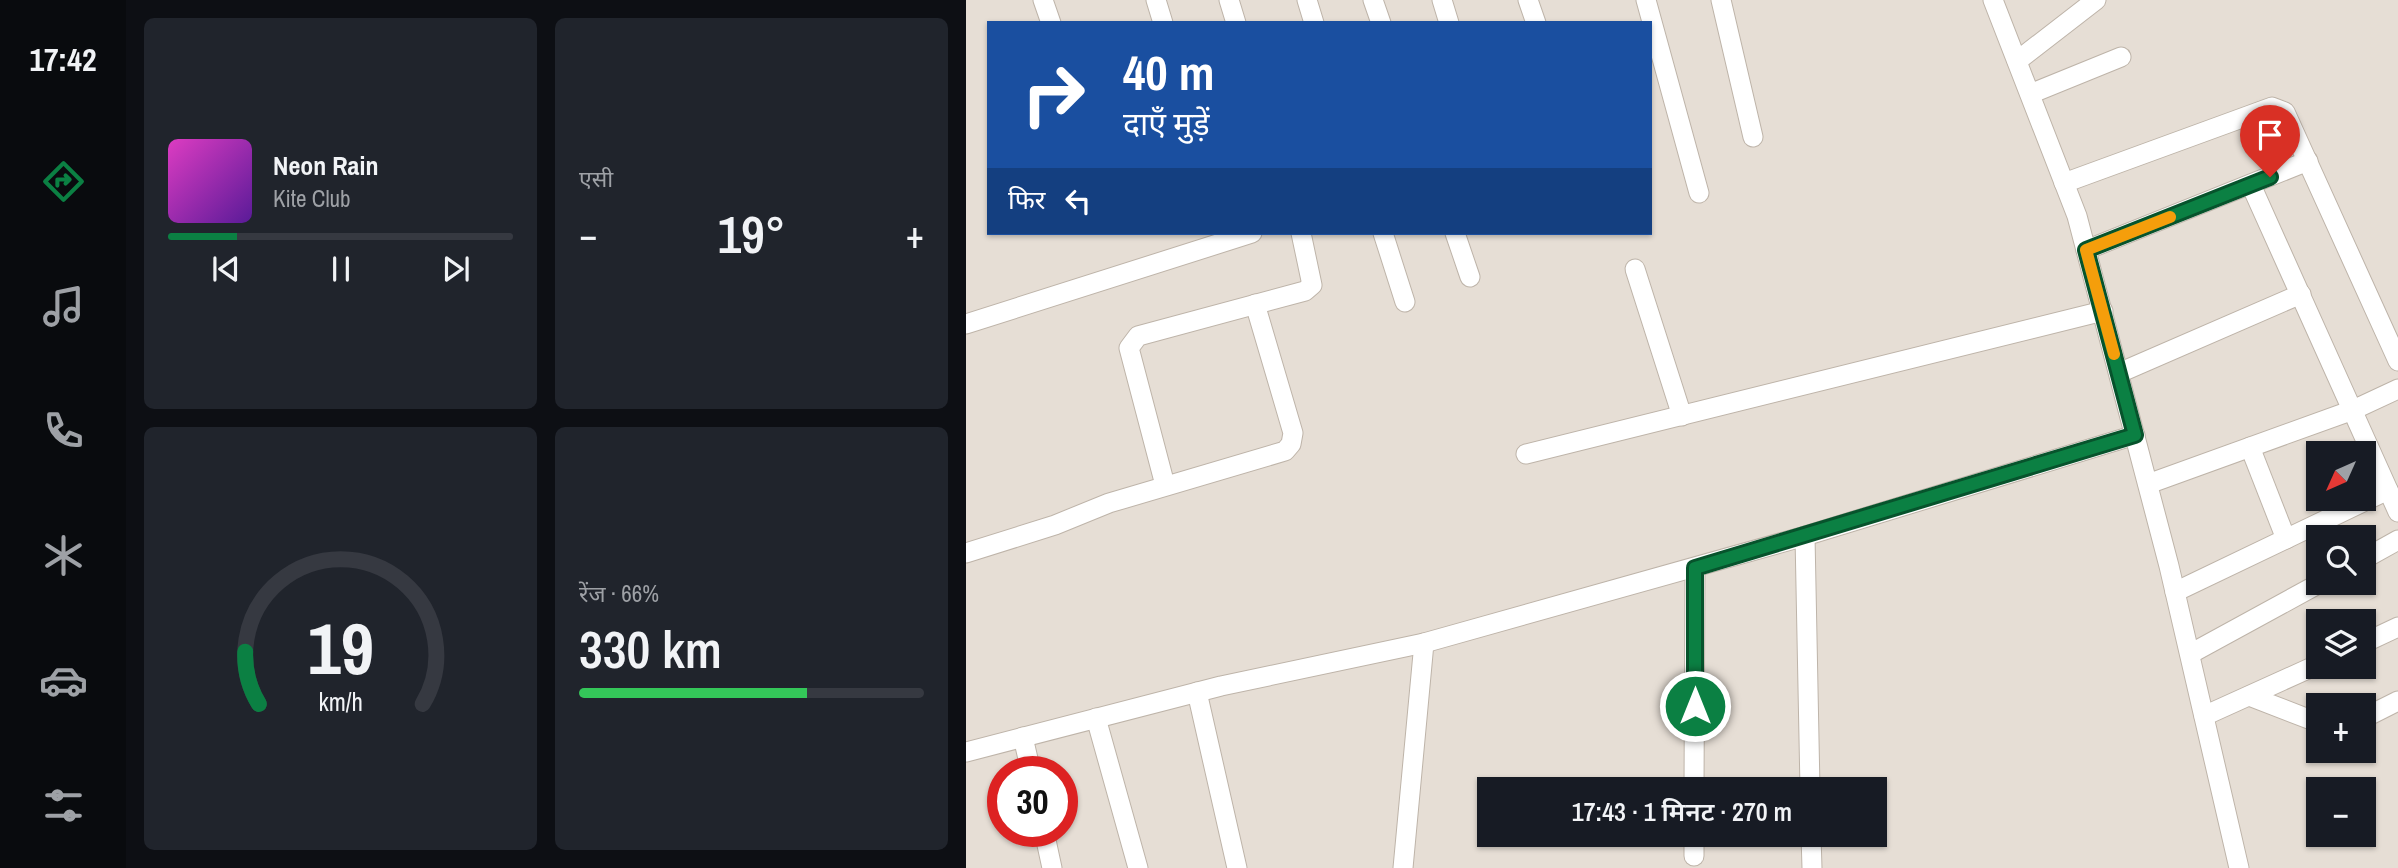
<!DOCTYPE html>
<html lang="hi">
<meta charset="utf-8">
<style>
body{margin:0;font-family:"Archivo Narrow","Noto Sans Devanagari",sans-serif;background:#20242c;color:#f1f3f6;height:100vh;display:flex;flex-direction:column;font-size:26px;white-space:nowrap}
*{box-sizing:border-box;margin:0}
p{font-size:23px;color:#9ea1a6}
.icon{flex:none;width:38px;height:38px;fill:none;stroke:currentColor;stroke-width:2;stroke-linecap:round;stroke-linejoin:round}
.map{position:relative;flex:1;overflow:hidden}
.side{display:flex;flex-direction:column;gap:18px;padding:18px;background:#0d0f14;width:840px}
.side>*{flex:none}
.guide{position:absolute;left:21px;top:21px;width:665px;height:214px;border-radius:0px;box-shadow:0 2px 5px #0004;background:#1a4fa0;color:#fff;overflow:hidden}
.needle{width:46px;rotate:225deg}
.tools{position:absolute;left:1340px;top:441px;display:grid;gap:14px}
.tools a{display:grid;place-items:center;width:70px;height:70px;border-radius:0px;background:#171b24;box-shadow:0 2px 5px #0004;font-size:35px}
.speed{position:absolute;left:21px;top:756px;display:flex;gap:14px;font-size:35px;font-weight:700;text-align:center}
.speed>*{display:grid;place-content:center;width:91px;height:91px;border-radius:50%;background:#171b24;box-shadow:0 2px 5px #0004;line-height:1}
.speed .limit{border:10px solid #d22;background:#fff;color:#111}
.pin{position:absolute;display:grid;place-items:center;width:60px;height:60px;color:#fff;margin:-72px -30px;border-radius:50% 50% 50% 0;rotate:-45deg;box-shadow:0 0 7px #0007}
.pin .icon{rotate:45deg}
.me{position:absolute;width:77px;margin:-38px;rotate:0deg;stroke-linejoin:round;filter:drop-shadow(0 0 5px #0008)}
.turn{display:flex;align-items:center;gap:24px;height:147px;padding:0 21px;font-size:32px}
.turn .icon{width:91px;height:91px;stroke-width:2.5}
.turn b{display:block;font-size:49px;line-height:60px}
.then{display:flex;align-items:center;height:66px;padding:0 21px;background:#0003;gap:14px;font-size:26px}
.big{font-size:52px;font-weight:600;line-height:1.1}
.side .card{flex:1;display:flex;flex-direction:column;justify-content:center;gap:10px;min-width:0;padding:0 24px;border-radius:10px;background:#20242c}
.side .dial{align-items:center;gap:0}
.dial svg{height:182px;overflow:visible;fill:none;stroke:#363941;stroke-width:7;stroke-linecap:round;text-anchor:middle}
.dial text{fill:#f1f3f6;stroke:none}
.song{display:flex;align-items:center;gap:21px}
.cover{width:84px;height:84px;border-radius:10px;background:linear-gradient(135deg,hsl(310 70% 55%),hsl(270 70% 35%))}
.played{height:7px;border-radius:4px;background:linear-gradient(90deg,#0b8043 20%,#363941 20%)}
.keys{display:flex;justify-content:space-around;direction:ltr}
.heat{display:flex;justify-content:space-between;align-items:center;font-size:38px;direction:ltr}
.charge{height:10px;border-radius:5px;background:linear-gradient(90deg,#34c759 66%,#363941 0)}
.side .tiles{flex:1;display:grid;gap:18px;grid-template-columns:repeat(2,1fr)}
.trip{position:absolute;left:511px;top:777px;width:410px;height:70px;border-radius:0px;background:#171b24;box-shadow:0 2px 5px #0004;font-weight:600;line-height:70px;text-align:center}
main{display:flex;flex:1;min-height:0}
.tab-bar{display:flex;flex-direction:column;width:126px;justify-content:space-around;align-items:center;background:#090b0e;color:#9ea1a6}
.tab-bar .icon{width:49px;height:49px}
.tab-bar .active{color:#0b8043}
.tab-bar b{font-size:32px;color:#f1f3f6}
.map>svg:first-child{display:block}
.residential{fill:#e6ded5;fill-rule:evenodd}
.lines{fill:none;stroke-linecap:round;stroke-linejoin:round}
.street-casing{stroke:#beb4a9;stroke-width:21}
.street{stroke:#fff;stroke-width:19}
.route-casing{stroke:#07532c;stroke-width:18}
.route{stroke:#0b8043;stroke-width:12}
.slow{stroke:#f59e0b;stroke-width:12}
</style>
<main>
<nav class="tab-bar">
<b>17:42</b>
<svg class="icon active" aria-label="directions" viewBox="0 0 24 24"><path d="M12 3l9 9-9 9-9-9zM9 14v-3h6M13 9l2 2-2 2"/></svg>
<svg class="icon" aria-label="music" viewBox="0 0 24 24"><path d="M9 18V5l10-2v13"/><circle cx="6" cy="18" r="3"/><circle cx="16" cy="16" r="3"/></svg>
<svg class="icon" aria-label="phone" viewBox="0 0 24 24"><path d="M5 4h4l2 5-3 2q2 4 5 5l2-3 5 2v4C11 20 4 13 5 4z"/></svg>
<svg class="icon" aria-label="climate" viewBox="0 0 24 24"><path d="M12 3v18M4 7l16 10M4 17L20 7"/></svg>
<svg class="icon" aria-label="car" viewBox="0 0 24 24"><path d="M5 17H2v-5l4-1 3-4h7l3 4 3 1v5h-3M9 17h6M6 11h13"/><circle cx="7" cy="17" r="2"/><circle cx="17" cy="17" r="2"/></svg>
<svg class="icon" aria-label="filters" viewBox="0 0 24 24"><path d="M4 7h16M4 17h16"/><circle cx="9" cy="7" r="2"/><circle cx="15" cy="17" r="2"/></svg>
</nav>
<section class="side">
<div class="tiles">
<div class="card">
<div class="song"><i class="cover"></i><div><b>Neon Rain</b><p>Kite Club</p></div></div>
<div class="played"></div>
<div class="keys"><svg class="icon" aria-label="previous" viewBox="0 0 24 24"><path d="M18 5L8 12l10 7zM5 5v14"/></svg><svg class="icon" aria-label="pause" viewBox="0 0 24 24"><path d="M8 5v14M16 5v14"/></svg><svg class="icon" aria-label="next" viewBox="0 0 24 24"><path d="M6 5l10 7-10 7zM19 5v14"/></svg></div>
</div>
<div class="card"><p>एसी</p>
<div class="heat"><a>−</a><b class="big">19°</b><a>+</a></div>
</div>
<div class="card dial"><svg viewBox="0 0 100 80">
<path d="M14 69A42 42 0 1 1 86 69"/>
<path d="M14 69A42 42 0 0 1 8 46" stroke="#0b8043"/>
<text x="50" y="56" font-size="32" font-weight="700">19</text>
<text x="50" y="72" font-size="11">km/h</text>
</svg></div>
<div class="card"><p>रेंज · 66%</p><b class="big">330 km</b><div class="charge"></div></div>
</div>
</section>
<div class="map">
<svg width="1432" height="868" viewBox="0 0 1432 868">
<rect width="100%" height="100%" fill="#f3ede7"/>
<path class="residential" d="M0,0H1432V868H0ZM23,23H684V233H23ZM1353,453H1398V499H1353ZM1353,537H1398V583H1353ZM1353,621H1398V667H1353ZM1353,705H1398V751H1353ZM37,772H96V831H37ZM523,789H908V835H523ZM1353,789H1398V835H1353Z"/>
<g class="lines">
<defs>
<g id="street">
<polyline points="77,0 85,23"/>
<polyline points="190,0 197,23"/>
<polyline points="263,0 270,23"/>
<polyline points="341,0 348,23"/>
<polyline points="407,0 415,23"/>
<polyline points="476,0 483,23"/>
<polyline points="562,0 570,23"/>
<polyline points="680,0 733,193"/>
<polyline points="755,0 787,137"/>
<polyline points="1027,0 1111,216 1203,566 1273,868"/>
<polyline points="1051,61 1130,0"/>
<polyline points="1064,94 1155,57"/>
<polyline points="1098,183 1306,107 1319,112 1432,361"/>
<polyline points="1285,185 1432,512"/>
<polyline points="417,233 439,302"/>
<polyline points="489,233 504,277"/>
<polyline points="1120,250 1342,161"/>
<polyline points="669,269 716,416"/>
<polyline points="0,324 286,233"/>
<polyline points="1153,373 1335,294"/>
<polyline points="1284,447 1320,539"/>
<polyline points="560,454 1137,311"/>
<polyline points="1182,484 1387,410 1432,389"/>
<polyline points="199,485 163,348 172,336 339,291 346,285 335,233"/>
<polyline points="839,536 844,789"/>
<polyline points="0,553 89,525 143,503 319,451 325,444 327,433 289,304"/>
<polyline points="1398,559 1432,540"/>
<polyline points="1209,592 1422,490"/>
<polyline points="1398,643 1432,627"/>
<polyline points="1224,654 1354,583"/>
<polyline points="231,692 271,868"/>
<polyline points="1283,696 1353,723"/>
<polyline points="1238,716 1353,664"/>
<polyline points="130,718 172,868"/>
<polyline points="1398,718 1432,701"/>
<polyline points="57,737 65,772"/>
<polyline points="0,752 255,686 458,643 839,536 1169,435"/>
<polyline points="728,789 729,568"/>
<polyline points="78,831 86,868"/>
<polyline points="845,835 846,868"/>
<polyline points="728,856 728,835"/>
<polyline points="437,868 458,643"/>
</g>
</defs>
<use href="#street" class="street-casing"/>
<use href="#street" class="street"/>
</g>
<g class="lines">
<defs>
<polyline id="route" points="729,706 729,568 1169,435 1120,250 1304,177"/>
</defs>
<use href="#route" class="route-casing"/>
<use href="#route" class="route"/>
<polyline class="slow" points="1148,354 1120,250 1204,217"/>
</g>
</svg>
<div class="tools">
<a><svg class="needle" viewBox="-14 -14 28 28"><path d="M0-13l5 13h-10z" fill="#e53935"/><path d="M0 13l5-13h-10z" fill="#9ea1a6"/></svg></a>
<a><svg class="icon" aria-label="search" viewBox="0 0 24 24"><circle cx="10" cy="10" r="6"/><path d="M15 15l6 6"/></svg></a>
<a><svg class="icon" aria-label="layers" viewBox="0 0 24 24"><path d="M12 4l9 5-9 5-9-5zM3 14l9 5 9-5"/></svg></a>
<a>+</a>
<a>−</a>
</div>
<div class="speed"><div class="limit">30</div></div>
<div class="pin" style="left:1304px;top:177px;background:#d93025"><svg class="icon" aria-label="arrive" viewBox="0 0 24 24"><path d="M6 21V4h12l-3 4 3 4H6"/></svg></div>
<svg class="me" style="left:729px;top:706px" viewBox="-20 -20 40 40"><circle r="17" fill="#0b8043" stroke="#fff" stroke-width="3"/><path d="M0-11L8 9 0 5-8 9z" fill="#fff"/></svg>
<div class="trip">17:43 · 1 मिनट · 270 m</div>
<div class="guide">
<div class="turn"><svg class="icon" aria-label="right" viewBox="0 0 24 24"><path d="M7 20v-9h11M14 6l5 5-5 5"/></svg><div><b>40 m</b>दाएँ मुड़ें</div></div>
<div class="then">फिर<svg class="icon" aria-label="left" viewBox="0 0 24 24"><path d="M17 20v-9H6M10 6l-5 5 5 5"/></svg></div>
</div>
</div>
</main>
